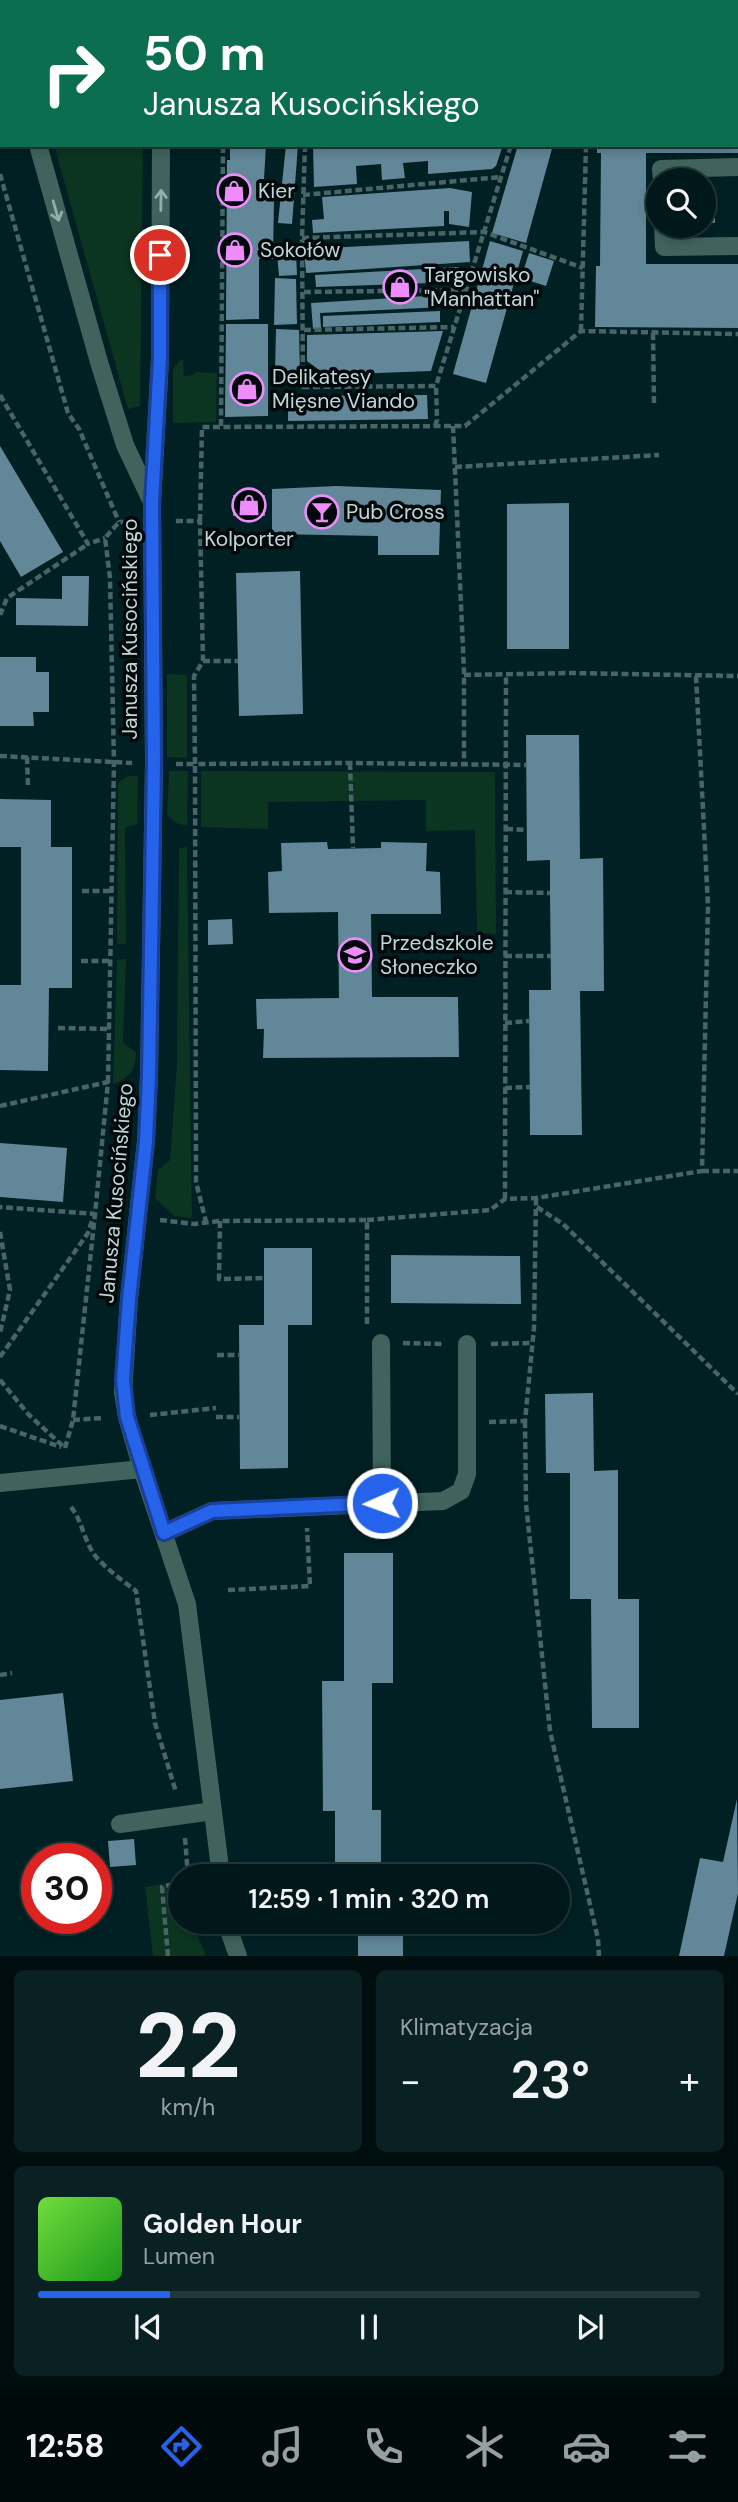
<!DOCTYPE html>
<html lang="pl">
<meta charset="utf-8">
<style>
body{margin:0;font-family:"DM Sans",sans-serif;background:#0a2123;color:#f1f3f6;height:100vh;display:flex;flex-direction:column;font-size:26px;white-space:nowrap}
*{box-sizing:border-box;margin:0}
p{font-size:23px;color:#95a0a2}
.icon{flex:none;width:38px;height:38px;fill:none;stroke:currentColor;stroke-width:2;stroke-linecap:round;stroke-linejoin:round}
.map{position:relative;height:1956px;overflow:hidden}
.side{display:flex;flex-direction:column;gap:14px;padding:14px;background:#000d0e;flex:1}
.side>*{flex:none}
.banner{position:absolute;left:0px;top:0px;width:738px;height:147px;box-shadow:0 4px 10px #0003,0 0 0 2px #223739;background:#0b6e4f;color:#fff;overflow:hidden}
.buttons{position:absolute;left:646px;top:168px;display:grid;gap:14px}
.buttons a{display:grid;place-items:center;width:70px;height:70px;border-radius:50%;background:#00181a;box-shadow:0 4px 10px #0003,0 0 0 2px #223739;font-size:35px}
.speed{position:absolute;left:21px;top:1843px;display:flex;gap:14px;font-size:35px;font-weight:700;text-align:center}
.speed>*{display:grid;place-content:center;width:91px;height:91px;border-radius:50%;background:#00181a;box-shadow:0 4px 10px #0003,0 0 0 2px #223739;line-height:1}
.speed .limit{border:10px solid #d22;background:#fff;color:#111}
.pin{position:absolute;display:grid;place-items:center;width:60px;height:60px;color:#fff;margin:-30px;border:4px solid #fff;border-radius:50%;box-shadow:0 2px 7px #0007}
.me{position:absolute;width:77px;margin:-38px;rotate:268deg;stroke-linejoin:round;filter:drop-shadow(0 0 5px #0008)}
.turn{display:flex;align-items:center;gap:24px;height:147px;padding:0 28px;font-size:32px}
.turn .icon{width:91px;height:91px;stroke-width:2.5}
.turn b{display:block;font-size:49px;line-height:60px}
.big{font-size:52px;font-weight:600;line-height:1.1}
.side .card{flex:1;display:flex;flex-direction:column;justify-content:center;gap:10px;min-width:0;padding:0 24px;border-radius:10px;background:#0a2123}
.side .dial{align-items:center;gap:0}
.dial b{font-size:91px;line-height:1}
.song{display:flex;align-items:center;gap:21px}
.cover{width:84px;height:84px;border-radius:10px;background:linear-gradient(135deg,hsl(100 70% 55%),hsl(120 70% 35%))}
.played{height:7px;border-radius:4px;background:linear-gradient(90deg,#2563eb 20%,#223739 20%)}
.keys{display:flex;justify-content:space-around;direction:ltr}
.heat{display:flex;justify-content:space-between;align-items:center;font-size:38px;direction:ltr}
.side .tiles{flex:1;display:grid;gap:14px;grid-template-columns:1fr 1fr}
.card:last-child{grid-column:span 2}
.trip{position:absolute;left:168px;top:1864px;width:402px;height:70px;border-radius:35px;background:#00181a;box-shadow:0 4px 10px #0003,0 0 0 2px #223739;font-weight:600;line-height:70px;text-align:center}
.tab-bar{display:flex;height:112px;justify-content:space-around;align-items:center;background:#000a0a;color:#95a0a2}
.tab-bar .icon{width:49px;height:49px}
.tab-bar .active{color:#2563eb}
.tab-bar b{font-size:32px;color:#f1f3f6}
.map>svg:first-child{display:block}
.green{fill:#0b3520}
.building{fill:#628798}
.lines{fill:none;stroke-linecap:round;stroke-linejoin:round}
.path{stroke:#486467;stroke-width:4.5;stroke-dasharray:7 3.5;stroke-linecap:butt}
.minor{stroke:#40645d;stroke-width:18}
.oneway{stroke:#93aeae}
.route-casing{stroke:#184099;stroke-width:18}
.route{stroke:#2563eb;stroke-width:12}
.labels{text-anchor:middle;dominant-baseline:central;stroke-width:7;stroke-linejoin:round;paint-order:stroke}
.poi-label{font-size:21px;fill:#c0d6d9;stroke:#00080a;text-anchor:start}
.street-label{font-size:21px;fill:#c0d6d9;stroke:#00080a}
</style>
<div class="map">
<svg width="738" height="1956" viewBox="0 0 738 1956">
<rect width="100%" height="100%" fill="#002023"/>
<g class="green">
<polygon points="425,0 564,0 565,2 418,2"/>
<polygon points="54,145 143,145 140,406 128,409"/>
<polygon points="180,360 183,360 184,376 194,375 195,372 217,373 216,422 173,423 173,369"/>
<polygon points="167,674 187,675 187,758 167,757"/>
<polygon points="169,771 188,771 187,826 176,823 167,814"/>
<polygon points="201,771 495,772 496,934 477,933 475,830 426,831 426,800 268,802 268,829 201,827"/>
<polygon points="128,776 138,776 137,824 125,828 126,944 117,944 118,783"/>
<polygon points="187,846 192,1218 174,1216 155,1198 158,1170 170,1160 177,1064 179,849"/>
<path d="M126,959L123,1043L136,1052C136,1069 129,1079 113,1084L117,960Z"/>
<polygon points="177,1882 180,1891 180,1922 192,1922 206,1956 153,1956 145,1887"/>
</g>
<g class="building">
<polygon points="230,145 266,145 264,179 259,179 259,200 274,199 273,259 259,259 259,319 226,320 227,160 230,160"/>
<polygon points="286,145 298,145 292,224 278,223"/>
<polygon points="503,145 496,166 492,169 428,174 428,161 403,163 405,178 382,180 381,164 356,166 357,184 314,187 313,146"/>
<polygon points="518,145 553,145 526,243 492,233"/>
<polygon points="597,145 738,145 738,153 646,153 646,264 738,264 738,328 595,327 596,266 600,266 601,153 597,153"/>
<polygon points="450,188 472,192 469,227 449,224 449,211 444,211 444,226 313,233 312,220 324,219 322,197"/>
<rect x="704" y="195" width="11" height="28"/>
<polygon points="469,241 470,262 306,273 304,249"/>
<polygon points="490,241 523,251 486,383 453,374"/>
<polygon points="296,253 297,275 279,276 277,254"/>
<polygon points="529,253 554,261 546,286 521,278"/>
<polygon points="459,267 460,282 316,287 315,275"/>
<polygon points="275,278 296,279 297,324 274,325"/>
<polygon points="443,295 443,307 320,313 321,328 313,329 311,303"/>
<polygon points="440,311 440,322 323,327 323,316"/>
<polygon points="226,324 268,324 268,416 225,417"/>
<polygon points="276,329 299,330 300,374 275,374"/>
<polygon points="443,331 431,371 326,375 307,361 307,335"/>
<polygon points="427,395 428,419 288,421 288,396"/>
<polygon points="0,446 63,552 21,577 0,541"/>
<polygon points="336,486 441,490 439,555 378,555 378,536 272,534 272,489"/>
<rect x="233" y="495" width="32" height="21"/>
<polygon points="569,503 569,649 507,649 507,504"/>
<polygon points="300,571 303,714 239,716 236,573"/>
<polygon points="62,576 89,576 88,626 16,625 16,598 62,599"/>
<polygon points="0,657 36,657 36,672 49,672 49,712 33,712 34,726 0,726"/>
<polygon points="526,735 579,735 580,859 603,858 604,991 580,991 582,1135 530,1135 529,990 551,990 550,893 550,860 527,861"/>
<polygon points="0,799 51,800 51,847 72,847 72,988 49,988 48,1071 0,1070 0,985 21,985 21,847 0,847"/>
<polygon points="327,842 328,849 381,848 381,842 427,843 426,871 440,872 441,914 371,914 372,997 458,997 459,1057 263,1058 264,1029 257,1029 256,999 339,998 338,912 269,913 268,872 282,871 281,843"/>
<polygon points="232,919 233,944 208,945 208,920"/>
<polygon points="0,1143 67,1148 63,1202 0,1197"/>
<polygon points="264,1248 312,1248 312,1325 288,1325 288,1468 240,1469 239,1325 264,1325"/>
<polygon points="391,1255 520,1256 521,1304 391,1303"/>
<polygon points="593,1393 594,1471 618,1470 618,1599 639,1599 639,1728 592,1728 591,1599 570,1599 570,1473 546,1473 545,1394"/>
<polygon points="344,1553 393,1553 393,1683 372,1683 372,1810 381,1810 381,1876 335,1876 335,1811 323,1811 322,1681 344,1681"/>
<polygon points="63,1693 73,1781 0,1789 0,1700"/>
<polygon points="737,1799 738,1893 724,1956 679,1956 700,1858 723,1862"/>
<polygon points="134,1839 136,1865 110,1867 108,1841"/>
<rect x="358" y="1922" width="45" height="34"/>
</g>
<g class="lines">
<g class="path">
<polyline points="254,0 254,2"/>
<polyline points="575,0 576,2"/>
<polyline points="305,145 302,238 303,387 436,386 511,145"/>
<polyline points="0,174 68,413 79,429 119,522"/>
<polyline points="303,195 501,177"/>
<polyline points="302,238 484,232 583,268"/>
<polyline points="304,292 465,290"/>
<polyline points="304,330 454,327"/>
<polyline points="581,331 586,145"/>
<polyline points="653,333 654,405"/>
<polyline points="0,395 88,544 105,538"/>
<polyline points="221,426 223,145"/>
<polyline points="435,426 437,420 436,386"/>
<polyline points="453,426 464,671 464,765"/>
<polyline points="455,467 659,455"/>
<polyline points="176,521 200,521 203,661 194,676 195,764 350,763 526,765"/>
<polyline points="200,521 202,427 465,426 581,331 738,334"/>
<polyline points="0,615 7,598 88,544"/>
<polyline points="203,661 238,661"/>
<polyline points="464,675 572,673 738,676"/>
<polyline points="0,756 132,763"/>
<polyline points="27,757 28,788"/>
<polyline points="350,763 353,848"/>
<polyline points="176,764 195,764 196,1182 206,1222"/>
<polyline points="506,829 527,830"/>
<polyline points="82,891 112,891"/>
<polyline points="505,892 550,893"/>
<polyline points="505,956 551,956"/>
<polyline points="81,961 111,961"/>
<polyline points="505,1023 529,1021"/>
<polyline points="58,1028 110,1029"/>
<polyline points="108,1082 114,762 110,578 105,538 119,522 129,522"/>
<polyline points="505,1088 530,1087"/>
<polyline points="0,1106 108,1082 95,1214 0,1207"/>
<polyline points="702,1171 738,1171"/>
<polyline points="505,1199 506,674"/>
<polyline points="537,1207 563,1224 738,1394"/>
<polyline points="160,1220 194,1224 220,1221 367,1220 367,1325"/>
<polyline points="367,1220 490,1210 505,1199 536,1198 702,1171 708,905 696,676"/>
<polyline points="220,1221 219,1279 264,1278"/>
<polyline points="0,1232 10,1290 0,1333"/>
<polyline points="403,1343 444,1344"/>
<polyline points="491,1344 532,1343"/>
<polyline points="217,1355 240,1355"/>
<polyline points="0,1357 88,1233 92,1221"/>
<polyline points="0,1380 29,1415 65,1448"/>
<polyline points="150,1415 216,1408"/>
<polyline points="216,1417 239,1417"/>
<polyline points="73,1420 103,1418"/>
<polyline points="525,1421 526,1504 550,1731 598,1939 599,1956"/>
<polyline points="489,1422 525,1421 534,1328 536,1198"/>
<polyline points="0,1426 61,1447"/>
<polyline points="65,1448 73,1420 95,1214"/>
<path d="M71,1507C83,1522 84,1543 97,1558C108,1570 123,1581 136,1591L155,1723L176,1792"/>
<polyline points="228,1590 310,1586 307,1528"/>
<polyline points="0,1675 12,1673"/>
<polyline points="185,1838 188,1876"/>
<polyline points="168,1956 162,1887 180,1882"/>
</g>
<g class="minor">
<polyline points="126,2 134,0"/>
<polyline points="161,2 161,0"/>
<polyline points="0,28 2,33"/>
<polyline points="38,145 99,362 125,445 150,498"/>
<polyline points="161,145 160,359 152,502 154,764 149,1075 146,1141 129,1299 123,1392 127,1417 142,1469 187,1604 221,1876"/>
<polyline points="662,180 661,169 738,167"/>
<polyline points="663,226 664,247 738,246"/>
<polyline points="381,1343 382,1503"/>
<polyline points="0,1483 142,1469"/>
<polyline points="164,1533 212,1511 443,1501 461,1491 467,1474 467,1344"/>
<polyline points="120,1824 213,1811"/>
<polyline points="226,1922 238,1956"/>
</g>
</g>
<defs><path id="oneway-shaft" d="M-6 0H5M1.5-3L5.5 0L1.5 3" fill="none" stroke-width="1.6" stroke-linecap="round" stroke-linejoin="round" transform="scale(1.75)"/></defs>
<g class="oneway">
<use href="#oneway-shaft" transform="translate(161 200) rotate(-89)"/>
<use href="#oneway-shaft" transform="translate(56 211) rotate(74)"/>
</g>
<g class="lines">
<defs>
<polyline id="route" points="160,255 160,359 152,502 154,764 149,1075 146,1141 129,1299 123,1380 127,1417 164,1533 212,1511 382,1503"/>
</defs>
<use href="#route" class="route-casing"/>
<use href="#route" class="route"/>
</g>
<defs>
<symbol id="shop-ring" viewBox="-11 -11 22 22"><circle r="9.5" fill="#00080a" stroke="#ed8cfa" stroke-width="1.5"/><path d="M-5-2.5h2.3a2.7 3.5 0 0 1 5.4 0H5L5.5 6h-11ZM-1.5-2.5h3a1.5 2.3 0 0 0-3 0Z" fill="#ed8cfa"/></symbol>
<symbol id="bar-ring" viewBox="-11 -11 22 22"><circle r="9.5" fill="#00080a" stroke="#ed8cfa" stroke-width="1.5"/><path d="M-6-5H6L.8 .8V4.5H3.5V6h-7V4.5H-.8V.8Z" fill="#ed8cfa"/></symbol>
<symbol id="school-ring" viewBox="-11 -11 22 22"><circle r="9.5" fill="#00080a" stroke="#ed8cfa" stroke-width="1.5"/><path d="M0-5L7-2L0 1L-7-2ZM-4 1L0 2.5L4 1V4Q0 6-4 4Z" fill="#ed8cfa"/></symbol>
</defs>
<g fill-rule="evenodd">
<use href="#shop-ring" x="215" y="172" width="38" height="38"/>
<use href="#shop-ring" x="216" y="231" width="38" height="38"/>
<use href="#shop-ring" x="381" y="268" width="38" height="38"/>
<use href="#shop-ring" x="228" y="370" width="38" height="38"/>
<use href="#shop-ring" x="230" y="486" width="38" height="38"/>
<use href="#bar-ring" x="303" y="493" width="38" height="38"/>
<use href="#school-ring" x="336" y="936" width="38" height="38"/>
</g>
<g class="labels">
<g class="poi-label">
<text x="258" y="191">Kier</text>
<text x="260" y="250">Sokołów</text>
<text x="424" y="275">Targowisko<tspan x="424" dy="24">"Manhattan"</tspan></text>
<text x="272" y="377">Delikatesy<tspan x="272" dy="24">Mięsne Viando</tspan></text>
<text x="346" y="512">Pub Cross</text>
<text x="249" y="539" text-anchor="middle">Kolporter</text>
<text x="380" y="943">Przedszkole<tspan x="380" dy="24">Słoneczko</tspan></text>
</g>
<g class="street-label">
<text transform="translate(130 629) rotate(-90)">Janusza Kusocińskiego</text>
<text transform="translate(116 1193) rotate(-85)">Janusza Kusocińskiego</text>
</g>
</g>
</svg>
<div class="buttons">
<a><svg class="icon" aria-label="search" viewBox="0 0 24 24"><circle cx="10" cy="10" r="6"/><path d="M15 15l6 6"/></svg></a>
</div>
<div class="speed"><div class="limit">30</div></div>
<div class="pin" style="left:160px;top:255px;background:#d93025"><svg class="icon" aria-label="arrive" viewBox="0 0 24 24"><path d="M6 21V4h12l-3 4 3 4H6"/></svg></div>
<svg class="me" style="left:382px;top:1503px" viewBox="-20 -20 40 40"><circle r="17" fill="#2563eb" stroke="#fff" stroke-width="3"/><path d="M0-11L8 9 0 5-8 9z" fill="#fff"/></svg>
<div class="trip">12:59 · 1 min · 320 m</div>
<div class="banner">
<div class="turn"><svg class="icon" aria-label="right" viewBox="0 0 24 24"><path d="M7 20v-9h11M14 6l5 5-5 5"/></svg><div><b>50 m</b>Janusza Kusocińskiego</div></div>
</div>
</div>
<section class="side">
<div class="tiles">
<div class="card dial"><b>22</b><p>km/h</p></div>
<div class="card"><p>Klimatyzacja</p>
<div class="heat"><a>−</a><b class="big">23°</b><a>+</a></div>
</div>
<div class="card">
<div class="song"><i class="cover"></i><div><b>Golden Hour</b><p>Lumen</p></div></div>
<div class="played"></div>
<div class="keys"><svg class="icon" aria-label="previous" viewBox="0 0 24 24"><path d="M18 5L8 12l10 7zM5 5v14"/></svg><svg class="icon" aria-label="pause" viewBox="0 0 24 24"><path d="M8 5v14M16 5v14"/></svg><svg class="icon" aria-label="next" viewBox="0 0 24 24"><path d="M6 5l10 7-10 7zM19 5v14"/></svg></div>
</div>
</div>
</section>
<nav class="tab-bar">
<b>12:58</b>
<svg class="icon active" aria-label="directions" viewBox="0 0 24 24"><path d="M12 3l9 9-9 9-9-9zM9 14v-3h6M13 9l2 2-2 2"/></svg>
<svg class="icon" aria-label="music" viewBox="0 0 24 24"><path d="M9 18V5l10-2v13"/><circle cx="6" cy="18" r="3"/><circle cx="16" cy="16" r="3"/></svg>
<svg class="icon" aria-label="phone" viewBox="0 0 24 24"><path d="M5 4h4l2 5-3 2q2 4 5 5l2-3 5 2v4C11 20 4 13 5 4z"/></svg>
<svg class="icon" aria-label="climate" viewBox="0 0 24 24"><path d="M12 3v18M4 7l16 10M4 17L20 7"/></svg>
<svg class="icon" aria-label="car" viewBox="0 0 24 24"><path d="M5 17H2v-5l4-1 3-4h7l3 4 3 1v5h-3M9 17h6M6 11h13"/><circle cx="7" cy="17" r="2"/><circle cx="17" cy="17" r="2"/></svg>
<svg class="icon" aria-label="filters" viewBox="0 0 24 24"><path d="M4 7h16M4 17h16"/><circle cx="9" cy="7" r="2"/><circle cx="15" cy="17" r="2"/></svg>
</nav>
